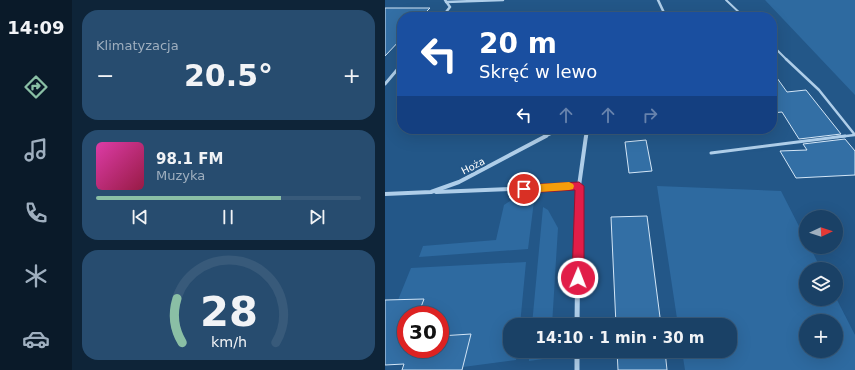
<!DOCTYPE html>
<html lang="pl">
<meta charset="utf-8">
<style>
body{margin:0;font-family:"DejaVu Sans",sans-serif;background:#274c6f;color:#f1f3f6;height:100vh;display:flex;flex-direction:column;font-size:15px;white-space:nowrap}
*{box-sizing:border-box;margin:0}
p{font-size:13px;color:#9fafbf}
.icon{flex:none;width:22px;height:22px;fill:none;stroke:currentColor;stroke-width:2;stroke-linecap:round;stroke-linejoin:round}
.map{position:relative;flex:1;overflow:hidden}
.drawer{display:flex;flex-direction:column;gap:10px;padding:10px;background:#0e2438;width:313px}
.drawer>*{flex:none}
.top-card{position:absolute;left:12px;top:12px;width:380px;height:122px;border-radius:16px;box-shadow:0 4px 16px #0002,0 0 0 1px #385a7a;background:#1a4fa0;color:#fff;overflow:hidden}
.needle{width:26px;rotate:86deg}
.controls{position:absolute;left:414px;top:210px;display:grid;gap:8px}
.controls a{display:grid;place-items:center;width:44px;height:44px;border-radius:50%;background:#1a4166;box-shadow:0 4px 16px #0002,0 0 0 1px #385a7a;font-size:20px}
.speed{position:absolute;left:12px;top:306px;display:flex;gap:8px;font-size:20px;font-weight:700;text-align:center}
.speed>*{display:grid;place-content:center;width:52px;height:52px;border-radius:50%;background:#1a4166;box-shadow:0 4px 16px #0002,0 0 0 1px #385a7a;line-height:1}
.speed .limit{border:6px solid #d22;background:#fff;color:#111}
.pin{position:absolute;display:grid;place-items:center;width:34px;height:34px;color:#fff;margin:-17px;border:2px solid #fff;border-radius:50%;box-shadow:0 1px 4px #0007}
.me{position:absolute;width:44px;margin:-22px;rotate:1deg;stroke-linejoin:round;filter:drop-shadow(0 0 3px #0008)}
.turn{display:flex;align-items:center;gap:14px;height:84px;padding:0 16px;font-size:18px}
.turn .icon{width:52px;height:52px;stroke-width:2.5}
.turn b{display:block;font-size:28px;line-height:34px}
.lanes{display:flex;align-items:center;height:38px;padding:0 16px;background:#0003;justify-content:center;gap:20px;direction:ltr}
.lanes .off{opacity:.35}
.big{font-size:30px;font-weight:700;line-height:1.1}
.drawer .card{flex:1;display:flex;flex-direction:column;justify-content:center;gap:6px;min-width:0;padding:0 14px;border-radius:16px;background:#274c6f}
.drawer .dial{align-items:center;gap:0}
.dial svg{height:104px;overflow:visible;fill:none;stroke:#385a7a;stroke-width:7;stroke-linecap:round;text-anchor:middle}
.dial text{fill:#f1f3f6;stroke:none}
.song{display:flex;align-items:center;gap:12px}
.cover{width:48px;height:48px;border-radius:6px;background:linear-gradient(135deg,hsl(320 70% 55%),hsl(340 70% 35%))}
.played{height:4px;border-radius:2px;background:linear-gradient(90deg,#8abfa5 70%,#385a7a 70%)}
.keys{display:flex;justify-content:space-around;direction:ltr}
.heat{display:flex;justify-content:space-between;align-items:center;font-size:22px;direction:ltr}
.trip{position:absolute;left:118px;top:318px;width:234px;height:40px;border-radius:16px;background:#1a4166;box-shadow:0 4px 16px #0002,0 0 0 1px #385a7a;font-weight:700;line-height:40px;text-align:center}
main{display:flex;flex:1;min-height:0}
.tabs{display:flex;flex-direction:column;width:72px;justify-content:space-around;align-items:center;background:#0a1a29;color:#9fafbf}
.tabs .icon{width:28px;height:28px}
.tabs .selected{color:#8abfa5}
.tabs b{font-size:18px;color:#f1f3f6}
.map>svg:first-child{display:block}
.green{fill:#2e6aa0;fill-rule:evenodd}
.building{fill:#336fa5;stroke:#d3e6f7}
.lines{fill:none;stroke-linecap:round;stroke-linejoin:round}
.service-far2{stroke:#afcee9;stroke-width:2}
.service-far1{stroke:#afcee9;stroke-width:2.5}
.service{stroke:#afcee9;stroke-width:3}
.minor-far3{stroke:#afcee9;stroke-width:2.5}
.minor-far2{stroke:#afcee9;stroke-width:3}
.minor-far1{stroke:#afcee9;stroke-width:4}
.minor{stroke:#afcee9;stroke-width:5}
.route{fill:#e11d48;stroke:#92132f}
.slow{fill:#f59e0b}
.labels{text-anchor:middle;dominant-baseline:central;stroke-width:4;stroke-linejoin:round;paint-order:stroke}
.street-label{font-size:10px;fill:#fff;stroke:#235788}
</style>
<main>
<nav class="tabs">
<b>14:09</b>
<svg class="icon selected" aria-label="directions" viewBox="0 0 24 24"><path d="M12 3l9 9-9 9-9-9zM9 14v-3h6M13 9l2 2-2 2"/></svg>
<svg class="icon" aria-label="music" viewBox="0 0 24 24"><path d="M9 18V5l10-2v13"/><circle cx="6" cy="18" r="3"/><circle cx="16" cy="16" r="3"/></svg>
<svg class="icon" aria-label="phone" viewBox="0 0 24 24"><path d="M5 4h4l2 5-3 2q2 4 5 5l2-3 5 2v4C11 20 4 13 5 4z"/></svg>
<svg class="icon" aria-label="climate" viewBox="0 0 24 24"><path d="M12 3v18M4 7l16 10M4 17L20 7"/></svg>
<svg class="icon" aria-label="car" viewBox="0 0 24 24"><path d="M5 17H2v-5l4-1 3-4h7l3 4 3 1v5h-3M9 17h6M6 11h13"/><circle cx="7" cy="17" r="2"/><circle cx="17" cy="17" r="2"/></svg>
</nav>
<section class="drawer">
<div class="card"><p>Klimatyzacja</p>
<div class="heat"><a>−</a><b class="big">20.5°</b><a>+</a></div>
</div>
<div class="card">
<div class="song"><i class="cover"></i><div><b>98.1 FM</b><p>Muzyka</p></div></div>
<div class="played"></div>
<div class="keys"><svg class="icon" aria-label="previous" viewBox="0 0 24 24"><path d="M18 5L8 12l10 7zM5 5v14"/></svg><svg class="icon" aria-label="pause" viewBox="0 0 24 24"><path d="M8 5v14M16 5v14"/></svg><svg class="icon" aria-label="next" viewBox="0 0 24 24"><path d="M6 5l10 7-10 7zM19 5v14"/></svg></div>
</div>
<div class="card dial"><svg viewBox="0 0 100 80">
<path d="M14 69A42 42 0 1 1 86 69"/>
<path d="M14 69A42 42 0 0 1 10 35" stroke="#8abfa5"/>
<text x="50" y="56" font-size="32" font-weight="700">28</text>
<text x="50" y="72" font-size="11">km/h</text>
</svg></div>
</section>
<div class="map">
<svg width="470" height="370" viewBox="0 0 470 370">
<rect width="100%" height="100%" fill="#235788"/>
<g class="green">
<polygon points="380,0 470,0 470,95"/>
<path d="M272,186L396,191L421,240V247H425L436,269H421V299L451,298L470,335V370H300L297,351H345V325H293ZM421,321H451V351H421Z"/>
<polygon points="146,200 149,201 143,249 34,257 38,246 111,240 119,205 125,201"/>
<polygon points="158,207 163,210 173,228 167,325 147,325"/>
<polygon points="141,262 135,325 125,325 125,351 132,351 131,360 78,367 86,334 55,336 55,315 33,315 38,299 13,300 26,268"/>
<polygon points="144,351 166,351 165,358 144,361"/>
</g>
<g class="building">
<polygon points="0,8 45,8 36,17 17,17 17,38 0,56"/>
<polygon points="387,71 402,92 421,90 456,134 414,139 397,112 387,113"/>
<polygon points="460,139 470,151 470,175 411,178 395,151 422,150 418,144"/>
<polygon points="261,140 267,171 244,173 240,142"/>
<polygon points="262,216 276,325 231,325 226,217"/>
<polygon points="39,299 33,315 21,315 21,349 55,349 55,336 86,334 77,370 17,370 19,364 0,365 0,300"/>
<polygon points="232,351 280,351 282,370 233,370"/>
</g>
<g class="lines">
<g class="service-far2">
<polyline points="341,0 359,17"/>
<polyline points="387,45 402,60"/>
</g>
<polyline class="service-far1" points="401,59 434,90 470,135 452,137"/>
<polyline class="service" points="326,153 460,136"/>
<g class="minor-far3">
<polyline points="273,0 281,17"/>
<polyline points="61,2 118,0"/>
<polyline points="57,17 65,7 60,0"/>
</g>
<g class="minor-far2">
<polyline points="0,84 17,64"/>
<polyline points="159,137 175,129"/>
<polyline points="201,137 204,129"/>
</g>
<g class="minor-far1">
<polyline points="51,192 194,186"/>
<polyline points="0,194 46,192 74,182 161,136"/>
<polyline points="193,238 194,186 201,136"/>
</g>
<g class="minor">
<polyline points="192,325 193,237"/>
<polyline points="192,351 192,370"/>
</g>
</g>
<polygon class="route" points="194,182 199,186 199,278 197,283 193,284 189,283 187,278 190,190 139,193 136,191 134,189 136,186 139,185"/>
<polygon class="slow" points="184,182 188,184 189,186 188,189 184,190 155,192 151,191 150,188 151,185 155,184"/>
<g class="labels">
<g class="street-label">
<text transform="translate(88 166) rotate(-27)">Hoża</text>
</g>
</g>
</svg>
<div class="controls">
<a><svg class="needle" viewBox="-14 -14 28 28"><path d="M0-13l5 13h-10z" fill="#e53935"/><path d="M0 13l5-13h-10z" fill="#9fafbf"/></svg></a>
<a><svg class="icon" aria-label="layers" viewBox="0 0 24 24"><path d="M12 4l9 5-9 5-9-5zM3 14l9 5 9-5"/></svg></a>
<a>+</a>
</div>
<div class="speed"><div class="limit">30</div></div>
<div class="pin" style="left:139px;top:189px;background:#d93025"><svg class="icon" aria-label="arrive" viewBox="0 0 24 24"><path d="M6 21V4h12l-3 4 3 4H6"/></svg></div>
<svg class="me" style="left:193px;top:278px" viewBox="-20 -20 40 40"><circle r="17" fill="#e11d48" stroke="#fff" stroke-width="3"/><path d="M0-11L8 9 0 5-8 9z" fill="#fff"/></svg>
<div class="trip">14:10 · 1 min · 30 m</div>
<div class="top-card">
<div class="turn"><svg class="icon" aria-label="left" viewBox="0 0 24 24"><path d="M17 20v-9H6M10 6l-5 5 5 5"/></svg><div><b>20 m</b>Skręć w lewo</div></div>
<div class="lanes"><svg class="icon" aria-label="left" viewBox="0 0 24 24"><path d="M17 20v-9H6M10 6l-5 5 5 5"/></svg><svg class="icon off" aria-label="ahead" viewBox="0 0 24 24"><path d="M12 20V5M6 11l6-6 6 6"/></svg><svg class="icon off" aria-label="ahead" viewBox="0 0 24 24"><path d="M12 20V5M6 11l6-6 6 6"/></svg><svg class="icon off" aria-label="right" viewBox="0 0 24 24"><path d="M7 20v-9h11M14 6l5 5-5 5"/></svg></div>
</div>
</div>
</main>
